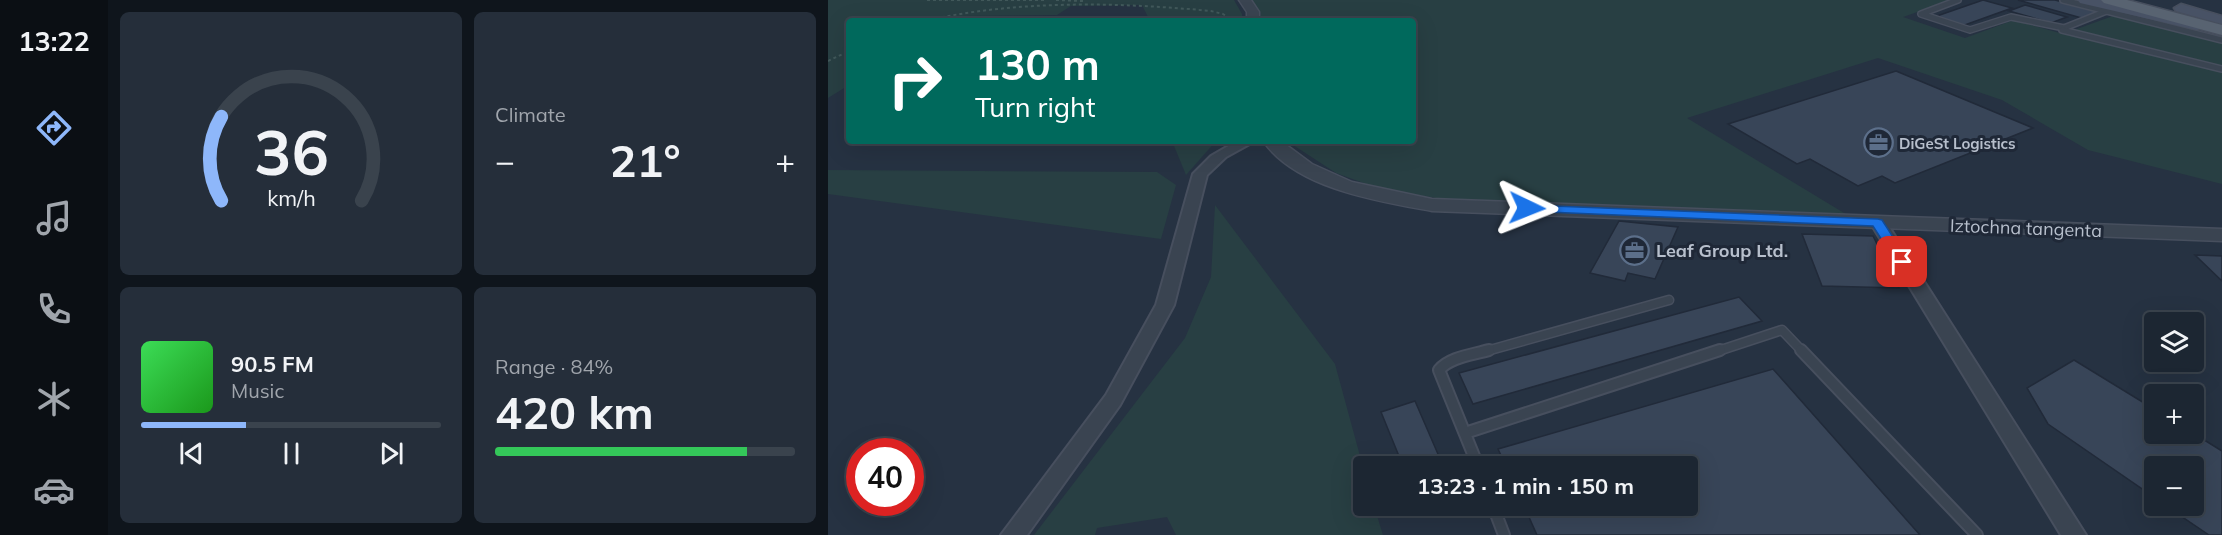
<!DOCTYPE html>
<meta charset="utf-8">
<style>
body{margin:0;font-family:Mulish,sans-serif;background:#252e3a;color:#f1f3f6;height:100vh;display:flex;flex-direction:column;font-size:22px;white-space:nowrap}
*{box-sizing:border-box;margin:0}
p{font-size:20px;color:#a0a5ac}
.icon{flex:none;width:33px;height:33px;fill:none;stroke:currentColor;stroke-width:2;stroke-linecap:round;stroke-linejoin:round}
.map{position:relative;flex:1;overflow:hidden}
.drawer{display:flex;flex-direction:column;gap:12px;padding:12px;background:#0f151c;width:720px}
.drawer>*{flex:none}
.top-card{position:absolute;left:18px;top:18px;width:570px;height:126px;border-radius:6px;box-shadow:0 6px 24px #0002,0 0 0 2px #3a434d;background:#00695c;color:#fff;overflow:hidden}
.fabs{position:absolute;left:1316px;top:312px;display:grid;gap:12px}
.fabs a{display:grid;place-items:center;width:60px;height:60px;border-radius:6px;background:#1c2632;box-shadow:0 6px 24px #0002,0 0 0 2px #3a434d;font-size:30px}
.speed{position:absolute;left:18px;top:438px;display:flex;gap:12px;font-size:30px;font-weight:700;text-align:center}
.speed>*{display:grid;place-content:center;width:78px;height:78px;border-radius:50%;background:#1c2632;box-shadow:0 6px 24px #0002,0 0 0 2px #3a434d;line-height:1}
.speed .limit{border:9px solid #d22;background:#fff;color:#111}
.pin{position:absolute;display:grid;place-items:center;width:51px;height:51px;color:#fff;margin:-26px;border-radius:12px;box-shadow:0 3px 9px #0006}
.me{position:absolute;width:66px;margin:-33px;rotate:92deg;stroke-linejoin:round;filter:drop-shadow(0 0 4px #0008)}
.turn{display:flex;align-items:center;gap:21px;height:126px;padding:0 30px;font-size:27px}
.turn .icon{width:78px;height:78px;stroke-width:2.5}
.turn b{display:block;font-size:42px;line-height:51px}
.big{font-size:45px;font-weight:700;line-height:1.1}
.drawer .tile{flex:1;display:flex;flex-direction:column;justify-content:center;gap:9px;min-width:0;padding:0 21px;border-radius:9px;background:#252e3a}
.drawer .dial{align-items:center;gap:0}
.dial svg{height:156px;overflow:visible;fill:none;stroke:#3a434d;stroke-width:7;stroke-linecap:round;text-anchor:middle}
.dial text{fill:#f1f3f6;stroke:none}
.song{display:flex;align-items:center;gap:18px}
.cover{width:72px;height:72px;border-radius:9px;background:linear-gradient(135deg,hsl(130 70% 55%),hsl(120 70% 35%))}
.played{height:6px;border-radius:3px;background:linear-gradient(90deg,#8eb7fa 35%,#3a434d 35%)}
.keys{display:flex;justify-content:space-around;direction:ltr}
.heat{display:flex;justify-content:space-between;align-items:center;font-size:33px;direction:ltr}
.charge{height:9px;border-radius:4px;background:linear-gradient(90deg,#34c759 84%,#3a434d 0)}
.drawer .tiles{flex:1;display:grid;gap:12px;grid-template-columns:repeat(2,1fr)}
.trip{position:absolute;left:525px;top:456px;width:345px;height:60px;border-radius:6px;background:#1c2632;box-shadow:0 6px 24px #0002,0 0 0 2px #3a434d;font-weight:700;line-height:60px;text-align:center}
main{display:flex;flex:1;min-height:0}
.tab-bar{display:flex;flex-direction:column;width:108px;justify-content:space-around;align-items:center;background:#0b0f14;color:#a0a5ac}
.tab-bar .icon{width:42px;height:42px}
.tab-bar .active{color:#8eb7fa}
.tab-bar b{font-size:27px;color:#f1f3f6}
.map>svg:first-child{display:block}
.green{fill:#283f43}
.building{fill:#384558;stroke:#212a39;stroke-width:1.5}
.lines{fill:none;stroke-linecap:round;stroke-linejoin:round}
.service-far2-casing{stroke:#474f5e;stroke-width:8}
.service-far1-casing{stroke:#474f5e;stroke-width:11}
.service-casing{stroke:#474f5e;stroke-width:14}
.minor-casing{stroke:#474f5e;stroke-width:4}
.tertiary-casing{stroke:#474f5e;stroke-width:3}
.secondary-casing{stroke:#474f5e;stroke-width:3}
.primary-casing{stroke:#474f5e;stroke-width:3}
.path{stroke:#41585a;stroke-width:2;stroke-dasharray:3 3;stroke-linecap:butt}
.service-far2{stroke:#3a4451;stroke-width:5}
.service-far1{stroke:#3a4451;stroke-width:8}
.service{stroke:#3a4451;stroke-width:10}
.minor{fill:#3a4451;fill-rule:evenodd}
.tertiary{fill:#3a4451;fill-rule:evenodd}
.secondary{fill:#485265;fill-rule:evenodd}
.primary{fill:#586371;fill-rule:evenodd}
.route{fill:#1a73e8;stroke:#114b97;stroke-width:1.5}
.labels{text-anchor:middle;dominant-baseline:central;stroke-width:6;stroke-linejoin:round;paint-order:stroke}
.far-poi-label{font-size:15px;font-weight:bold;fill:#b7bfcc;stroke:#1f2837;text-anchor:start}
.street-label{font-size:18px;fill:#b7bfcc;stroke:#1f2837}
.poi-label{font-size:18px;font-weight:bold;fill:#b7bfcc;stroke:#1f2837;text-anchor:start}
</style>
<main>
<nav class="tab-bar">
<b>13:22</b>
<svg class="icon active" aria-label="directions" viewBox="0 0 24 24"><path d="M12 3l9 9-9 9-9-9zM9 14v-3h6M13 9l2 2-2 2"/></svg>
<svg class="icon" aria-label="music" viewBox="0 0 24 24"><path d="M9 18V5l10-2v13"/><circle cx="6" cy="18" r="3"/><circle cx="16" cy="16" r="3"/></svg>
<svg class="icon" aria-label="phone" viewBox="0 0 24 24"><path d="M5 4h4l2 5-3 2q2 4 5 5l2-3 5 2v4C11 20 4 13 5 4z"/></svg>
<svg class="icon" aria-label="climate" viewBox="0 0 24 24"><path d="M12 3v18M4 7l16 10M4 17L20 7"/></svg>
<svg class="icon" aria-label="car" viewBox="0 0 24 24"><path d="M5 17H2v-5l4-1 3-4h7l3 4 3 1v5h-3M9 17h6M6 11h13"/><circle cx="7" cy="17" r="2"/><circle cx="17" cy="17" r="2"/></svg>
</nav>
<section class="drawer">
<div class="tiles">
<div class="tile dial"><svg viewBox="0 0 100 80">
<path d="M14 69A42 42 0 1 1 86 69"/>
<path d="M14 69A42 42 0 0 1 14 26" stroke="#8eb7fa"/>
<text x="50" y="56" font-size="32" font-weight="700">36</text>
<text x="50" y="72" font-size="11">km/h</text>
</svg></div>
<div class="tile"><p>Climate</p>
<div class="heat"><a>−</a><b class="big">21°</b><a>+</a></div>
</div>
<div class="tile">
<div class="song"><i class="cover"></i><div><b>90.5 FM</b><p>Music</p></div></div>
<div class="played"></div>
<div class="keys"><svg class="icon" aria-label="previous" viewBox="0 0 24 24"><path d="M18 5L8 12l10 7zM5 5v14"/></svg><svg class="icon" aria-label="pause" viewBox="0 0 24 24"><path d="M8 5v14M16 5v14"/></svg><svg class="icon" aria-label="next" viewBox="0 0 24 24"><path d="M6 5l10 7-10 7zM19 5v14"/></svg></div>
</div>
<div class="tile"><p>Range · 84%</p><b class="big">420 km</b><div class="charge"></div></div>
</div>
</section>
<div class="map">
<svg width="1394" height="535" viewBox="0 0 1394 535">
<rect width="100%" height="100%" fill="#263242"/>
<g class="green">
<polygon points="0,0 406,0 414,14 414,21 322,21 314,5 243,6 229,15 131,16 123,21 21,21 21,85 0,98"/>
<polygon points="424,0 1124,0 1075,17 1137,38 1186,20 1235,34 1296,12 1394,35 1394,184 1260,150 1174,100 1050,58 859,118 1021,216 608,198 552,189 508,173 459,141 585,141 585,21 433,21 432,12"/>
<polygon points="344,141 388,141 358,175"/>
<polygon points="0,170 329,172 348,185 333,239 0,194"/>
<polygon points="387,205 507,364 535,467 536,506 546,506 555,535 348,535 339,517 269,528 267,535 206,535 357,338 383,277"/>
</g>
<g class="building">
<polygon points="1155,0 1184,8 1134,26 1106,17"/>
<polygon points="1190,0 1227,0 1272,12 1257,19"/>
<polygon points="1197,5 1239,17 1223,23 1181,11"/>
<polygon points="1068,71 1205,128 1067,183 1054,176 1030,186 982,159 969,164 900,124"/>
<polygon points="791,221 850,227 827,279 800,273 797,281 762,273"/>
<polygon points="974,234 1045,236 1071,288 994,286"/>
<polygon points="1367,255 1394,256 1394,281"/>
<polygon points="911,297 934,321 645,404 631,373"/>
<polygon points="1246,360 1326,409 1326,434 1365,433 1394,451 1394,535 1381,535 1338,506 1365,506 1365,466 1326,466 1326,497 1220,424 1199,388"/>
<polygon points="945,369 1092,535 709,535 696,506 860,506 860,466 678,466 670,449"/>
<polygon points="587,401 613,461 598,466 575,466 553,412"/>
</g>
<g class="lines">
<defs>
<g id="service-far2">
<polyline points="1130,0 1093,14 1142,30 1183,17 1236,28 1286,8"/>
<polyline points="1235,0 1394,40"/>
<polyline points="1234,30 1394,69"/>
</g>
<g id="service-far1">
<polyline points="655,352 841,300"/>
<polyline points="887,352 954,330 975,352"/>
</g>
<g id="service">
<polyline points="973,350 1149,535"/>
<polyline points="637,433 892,350"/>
<path d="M650,466L611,370C622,357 644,355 661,350"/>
<polyline points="665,506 676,535"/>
</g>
<g id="minor">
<polygon points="409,141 427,141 398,157 379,175 346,305 292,405 199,535 173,535 278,395 328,305 365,174 383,156"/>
<polygon points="1050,217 1058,222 1258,535 1233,535 1042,222"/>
</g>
<g id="tertiary">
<polygon points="411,0 423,0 431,12 431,21 419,21 419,12"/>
<path d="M435,141H453L484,164L524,182L604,199L1394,229V241L604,211C550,201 469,189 435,141Z"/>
</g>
<g id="secondary">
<polygon points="1250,0 1275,0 1374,23 1376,26 1369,30 1252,3"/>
<polygon points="1353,4 1394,16 1394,24 1348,11 1346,8"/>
</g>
<polygon id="primary" points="1273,0 1299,0 1394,25 1394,35 1276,3"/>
</defs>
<use href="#service-far2" class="service-far2-casing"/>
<use href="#service-far1" class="service-far1-casing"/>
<use href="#service" class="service-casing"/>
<use href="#minor" class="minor-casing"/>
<use href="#tertiary" class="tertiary-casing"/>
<use href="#secondary" class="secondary-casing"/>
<use href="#primary" class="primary-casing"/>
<g class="path">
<polyline points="99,0 216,0"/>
<polyline points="228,0 255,1"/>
<path d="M96,21C189,0 288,2 383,11L395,14L406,21"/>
<polyline points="0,61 21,51"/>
</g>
<use href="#service-far2" class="service-far2"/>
<use href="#service-far1" class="service-far1"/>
<use href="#service" class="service"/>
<use href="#minor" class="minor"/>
<use href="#tertiary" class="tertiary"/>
<use href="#secondary" class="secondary"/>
<use href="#primary" class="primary"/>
</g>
<polygon class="route" points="699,205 1050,219 1054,220 1081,262 1079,265 1070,265 1045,226 694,211 692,208"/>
<defs>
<symbol id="office-ring" viewBox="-11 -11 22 22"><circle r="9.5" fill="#1f2837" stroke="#5c6f8a" stroke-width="1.5"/><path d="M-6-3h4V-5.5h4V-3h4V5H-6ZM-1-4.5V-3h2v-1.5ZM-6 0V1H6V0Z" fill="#5c6f8a"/></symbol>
</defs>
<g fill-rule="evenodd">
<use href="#office-ring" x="1034" y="126" width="33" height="33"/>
<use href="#office-ring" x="790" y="234" width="33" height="33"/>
</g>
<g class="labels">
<g class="far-poi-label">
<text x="1071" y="143">DiGeSt Logistics</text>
</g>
<g class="street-label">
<text transform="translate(1198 228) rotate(2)">Iztochna tangenta</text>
</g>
<g class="poi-label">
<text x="828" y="250">Leaf Group Ltd.</text>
</g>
</g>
</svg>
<div class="fabs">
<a><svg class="icon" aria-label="layers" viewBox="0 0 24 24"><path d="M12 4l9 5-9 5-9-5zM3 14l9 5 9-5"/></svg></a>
<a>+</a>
<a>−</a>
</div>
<div class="speed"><div class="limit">40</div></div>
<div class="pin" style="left:1074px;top:262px;background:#d93025"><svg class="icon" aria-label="arrive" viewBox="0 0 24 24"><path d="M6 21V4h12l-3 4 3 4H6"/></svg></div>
<svg class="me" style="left:699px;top:208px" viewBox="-20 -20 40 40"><path d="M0-17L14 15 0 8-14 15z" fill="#1a73e8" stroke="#fff" stroke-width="4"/></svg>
<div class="trip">13:23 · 1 min · 150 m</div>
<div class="top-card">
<div class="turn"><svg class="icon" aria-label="right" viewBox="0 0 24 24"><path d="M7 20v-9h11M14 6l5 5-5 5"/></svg><div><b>130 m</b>Turn right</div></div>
</div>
</div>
</main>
